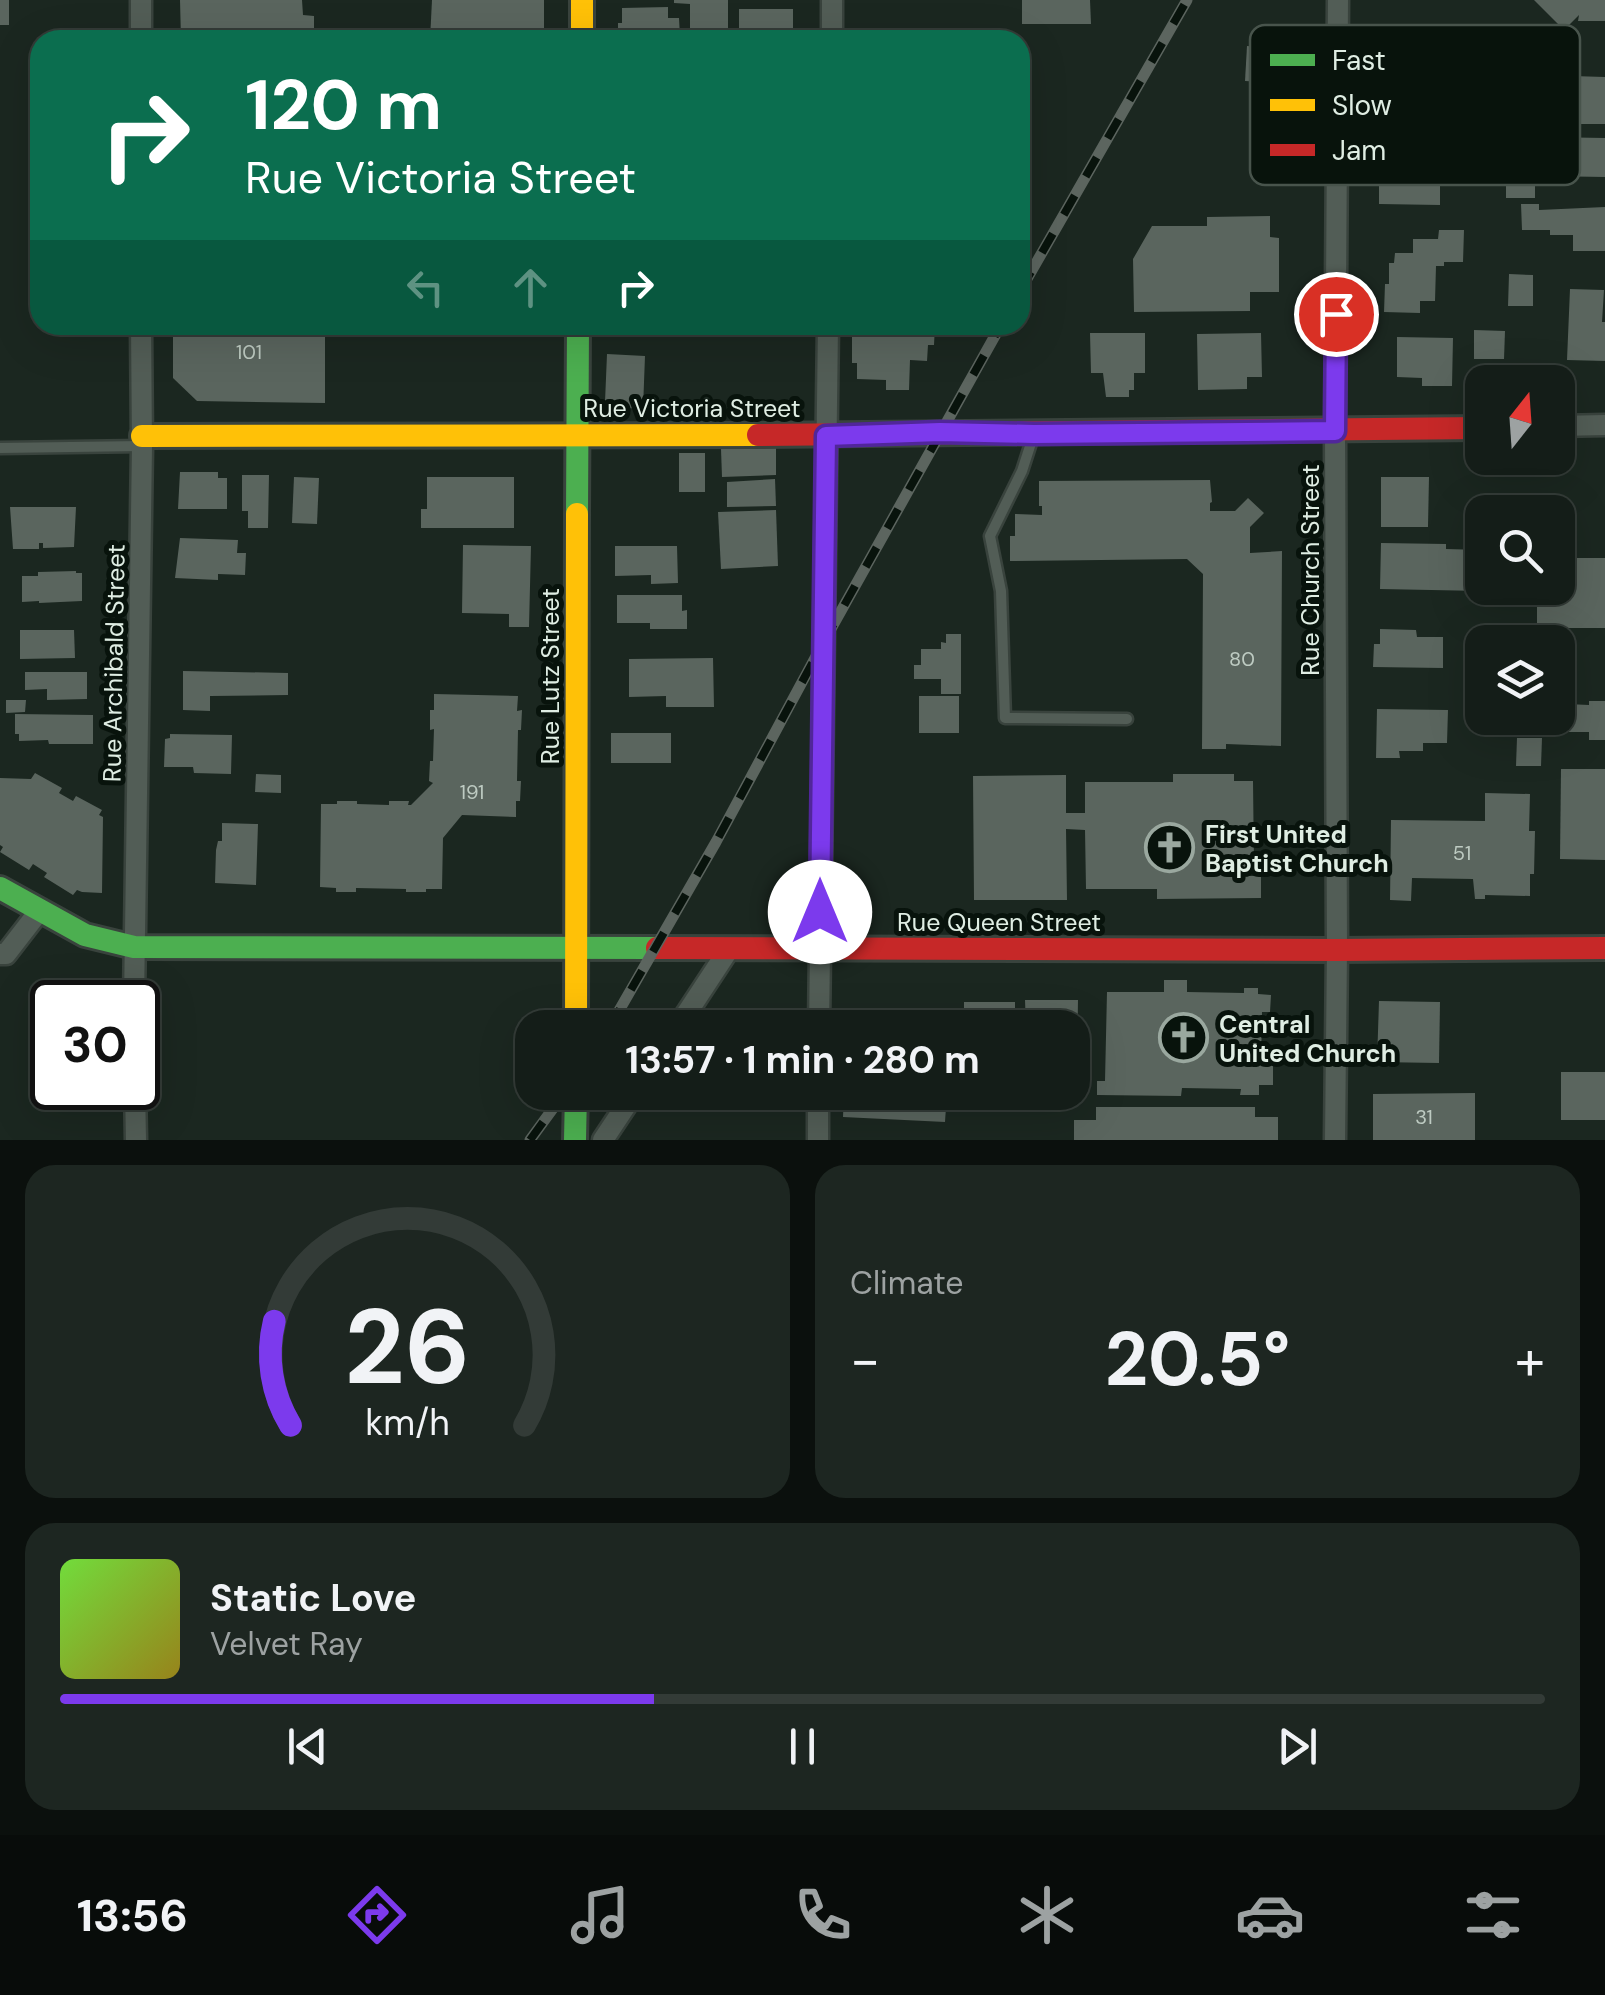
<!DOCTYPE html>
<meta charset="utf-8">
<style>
body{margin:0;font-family:"DM Sans",sans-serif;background:#1d2621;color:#f1f3f6;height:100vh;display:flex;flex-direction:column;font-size:38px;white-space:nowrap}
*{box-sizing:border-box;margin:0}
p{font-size:32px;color:#9da2a2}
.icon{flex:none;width:55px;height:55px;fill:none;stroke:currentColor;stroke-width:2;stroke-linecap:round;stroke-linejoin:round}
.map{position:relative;height:1140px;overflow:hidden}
.sheet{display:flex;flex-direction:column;gap:25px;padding:25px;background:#0b100d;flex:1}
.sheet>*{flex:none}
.banner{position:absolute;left:30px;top:30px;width:1000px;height:305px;border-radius:30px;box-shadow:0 10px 40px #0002,0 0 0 2px #333b37;background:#0b6e4f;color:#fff;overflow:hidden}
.needle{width:65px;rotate:17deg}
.controls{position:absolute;left:1465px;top:365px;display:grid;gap:20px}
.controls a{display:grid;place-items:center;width:110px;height:110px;border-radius:20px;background:#141d18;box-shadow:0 10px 40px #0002,0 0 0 2px #333b37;font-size:50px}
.speed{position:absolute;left:30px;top:980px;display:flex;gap:20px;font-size:50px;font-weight:700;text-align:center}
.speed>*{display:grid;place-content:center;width:130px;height:130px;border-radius:50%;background:#141d18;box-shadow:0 10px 40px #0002,0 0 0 2px #333b37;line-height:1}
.speed .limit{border:5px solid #111;border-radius:15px;background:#fff;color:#111}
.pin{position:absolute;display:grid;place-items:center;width:85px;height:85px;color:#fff;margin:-42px;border:5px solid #fff;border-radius:50%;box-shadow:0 2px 10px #0007}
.me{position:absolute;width:110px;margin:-55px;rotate:0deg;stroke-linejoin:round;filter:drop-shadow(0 0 8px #0008)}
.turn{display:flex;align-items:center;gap:35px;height:210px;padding:0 50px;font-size:45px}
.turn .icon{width:130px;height:130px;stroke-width:2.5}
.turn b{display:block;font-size:70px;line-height:85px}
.lanes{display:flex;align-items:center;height:95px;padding:0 50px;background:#0003;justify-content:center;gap:50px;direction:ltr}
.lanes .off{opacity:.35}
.big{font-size:75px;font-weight:700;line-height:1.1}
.sheet .widget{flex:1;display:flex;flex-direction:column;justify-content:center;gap:15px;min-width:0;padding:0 35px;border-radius:30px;background:#1d2621}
.sheet .dial{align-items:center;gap:0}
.dial svg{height:260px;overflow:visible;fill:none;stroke:#333b37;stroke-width:7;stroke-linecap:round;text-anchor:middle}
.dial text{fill:#f1f3f6;stroke:none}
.song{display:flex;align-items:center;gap:30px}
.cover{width:120px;height:120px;border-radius:15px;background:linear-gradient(135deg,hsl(100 70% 55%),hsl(50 70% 35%))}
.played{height:10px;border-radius:5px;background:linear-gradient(90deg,#7c3aed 40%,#333b37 40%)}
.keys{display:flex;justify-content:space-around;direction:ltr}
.heat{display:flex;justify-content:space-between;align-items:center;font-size:55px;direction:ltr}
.sheet .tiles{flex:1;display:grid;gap:25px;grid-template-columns:1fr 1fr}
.widget:last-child{grid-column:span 2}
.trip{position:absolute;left:515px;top:1010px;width:575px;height:100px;border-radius:30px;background:#141d18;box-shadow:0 10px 40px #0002,0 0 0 2px #333b37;font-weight:700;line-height:100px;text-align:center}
.dock{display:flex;height:160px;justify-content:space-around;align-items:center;background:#080c0a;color:#9da2a2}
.dock .icon{width:70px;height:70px}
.dock .selected{color:#7c3aed}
.dock b{font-size:45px;color:#f1f3f6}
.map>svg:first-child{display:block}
.building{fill:#5a655e}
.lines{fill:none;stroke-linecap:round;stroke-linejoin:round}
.lane-casing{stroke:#39433d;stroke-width:15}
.street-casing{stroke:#39433d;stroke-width:25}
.fast-casing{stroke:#39433d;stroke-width:28}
.slow-casing{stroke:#39433d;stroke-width:28}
.jam-casing{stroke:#39433d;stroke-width:28}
.lane{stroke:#525d56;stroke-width:10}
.street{stroke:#525d56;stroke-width:20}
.fast{stroke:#4caf50;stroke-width:22}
.slow{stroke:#ffc107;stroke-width:22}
.jam{stroke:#c62828;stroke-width:22}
.rail-casing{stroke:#5c655f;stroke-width:11}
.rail{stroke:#08130c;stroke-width:8;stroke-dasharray:22;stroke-linecap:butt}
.route-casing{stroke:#51269a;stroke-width:25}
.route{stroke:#7c3aed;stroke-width:18}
.labels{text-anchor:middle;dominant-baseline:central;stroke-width:10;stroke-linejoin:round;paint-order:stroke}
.number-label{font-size:20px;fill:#becbc2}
.street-label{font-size:25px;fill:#dfede3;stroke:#08130c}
.poi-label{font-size:25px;font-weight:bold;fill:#dfede3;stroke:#08130c;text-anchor:start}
.key{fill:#08130c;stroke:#48544c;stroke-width:2.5}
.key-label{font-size:28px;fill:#dfede3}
</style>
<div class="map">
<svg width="1605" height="1140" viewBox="0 0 1605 1140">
<rect width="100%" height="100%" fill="#1b2720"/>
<g class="building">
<rect x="0" y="0" width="9" height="25"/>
<polygon points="180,0 302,0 303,15 314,16 314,40 181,40"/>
<polygon points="432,0 544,0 544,40 430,40"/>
<polygon points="674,0 728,0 728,33 690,33 690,4 674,3"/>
<polygon points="1022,0 1090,0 1091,24 1022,24"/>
<polygon points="1534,0 1605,0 1605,21 1578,21 1579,15 1564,30"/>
<polygon points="668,7 668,18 679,18 680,37 618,37 618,23 622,23 622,8"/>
<rect x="739" y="9" width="54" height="30"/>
<polygon points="1247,46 1298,50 1296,84 1245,81"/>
<polygon points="1572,76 1605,77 1605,124 1571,124"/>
<polygon points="1546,137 1605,138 1605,177 1545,176"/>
<polygon points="1379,168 1440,169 1440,205 1379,204"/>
<rect x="1506" y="173" width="29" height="25"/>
<polygon points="1521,204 1539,204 1539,210 1605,207 1605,251 1573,251 1573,235 1550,235 1550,230 1522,230"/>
<polygon points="1270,216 1270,237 1279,238 1279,292 1250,292 1250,311 1134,312 1133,259 1152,226 1207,226 1207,217"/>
<polygon points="1439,230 1464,230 1463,262 1444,262 1444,266 1436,266 1435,301 1420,301 1420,313 1384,312 1385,284 1389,284 1389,263 1394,263 1395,253 1413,253 1413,239 1438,239"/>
<polygon points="1509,274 1533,275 1533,306 1508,306"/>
<polygon points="1570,289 1604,290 1602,322 1605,322 1605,361 1567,360"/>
<polygon points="173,325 325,326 325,403 197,401 173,378"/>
<polygon points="858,325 935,325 934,345 928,345 927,361 910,360 909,390 886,390 886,380 857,379 857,363 852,363 852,331 857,331"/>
<polygon points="1474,330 1505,331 1504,359 1474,359"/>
<polygon points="1090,333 1145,333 1145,373 1134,373 1134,390 1129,390 1129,397 1106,397 1103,373 1091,373"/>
<polygon points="1261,333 1262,377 1247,377 1247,389 1198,390 1197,334"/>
<polygon points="1397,337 1453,338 1452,386 1422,386 1422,378 1397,377"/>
<polygon points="607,354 645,356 643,409 612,407 612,402 605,402"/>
<polygon points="776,447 776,475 722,477 721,449"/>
<rect x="679" y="453" width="26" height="39"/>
<polygon points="180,472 218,472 218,478 227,478 227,509 178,509"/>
<polygon points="242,475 269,475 268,528 248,528 248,511 242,511"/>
<polygon points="294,477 319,478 317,524 292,523"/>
<polygon points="427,477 514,477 514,528 421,528 421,509 427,509"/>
<polygon points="1381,477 1429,477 1428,527 1381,527"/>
<polygon points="775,479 776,506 727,507 727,482"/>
<polygon points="1210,480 1212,502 1210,503 1210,511 1235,511 1248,498 1264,513 1250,527 1250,553 1282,551 1281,746 1226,744 1226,749 1202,749 1203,574 1187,559 1010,561 1010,536 1015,536 1015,514 1042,515 1042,506 1039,506 1039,481"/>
<polygon points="10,507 76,507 74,547 43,548 43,543 39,543 39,549 13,549"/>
<polygon points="776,510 778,566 721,569 718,512"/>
<polygon points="180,538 238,540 237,553 246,553 245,575 218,574 218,580 175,578"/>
<polygon points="1381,543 1446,544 1446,549 1482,550 1482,591 1380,589"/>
<polygon points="463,545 531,546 529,627 509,627 509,614 462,613"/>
<polygon points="615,546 677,546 678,583 651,584 651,575 615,576"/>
<polygon points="1558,558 1605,558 1605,628 1537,628 1537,588 1558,588"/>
<polygon points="76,571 76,573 82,573 82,601 39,603 39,601 22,602 22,576 38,576 38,572"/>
<polygon points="617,595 682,595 682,611 687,610 687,629 650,629 650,623 617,623"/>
<polygon points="1380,629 1416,630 1417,637 1443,637 1443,668 1373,667 1374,644 1380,644"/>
<polygon points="20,630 74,630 75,658 20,659"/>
<polygon points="946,634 961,634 961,694 941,694 941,679 914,679 914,665 921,665 921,649 941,649 941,642 946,643"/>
<polygon points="713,658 714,707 666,707 666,696 629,697 629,659"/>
<polygon points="183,671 288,673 288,695 210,696 210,711 183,710"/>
<polygon points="25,672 87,672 87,699 47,700 47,689 25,690"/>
<polygon points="434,694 518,696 517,711 522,710 521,730 518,730 517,781 521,781 520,801 516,801 516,817 462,815 443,838 442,889 426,889 426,892 406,892 406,889 356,888 356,892 336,892 336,888 320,887 321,804 337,804 337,801 357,801 357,804 389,805 389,801 409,801 408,805 411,805 433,783 429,781 430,761 433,761 434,729 430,730 430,710 434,710"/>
<rect x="919" y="696" width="40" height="37"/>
<polygon points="6,700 26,700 25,712 6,713"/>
<polygon points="1589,701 1605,701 1605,740 1589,740 1589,732 1566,732 1567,704 1589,705"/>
<polygon points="1377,709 1448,710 1447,743 1423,743 1423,751 1399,751 1400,758 1376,758"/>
<polygon points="15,714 93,715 93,744 49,744 48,740 19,741 19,734 15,734"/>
<rect x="611" y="733" width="60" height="30"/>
<polygon points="170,734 232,735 231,774 194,773 193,767 164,767 165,739 170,738"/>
<polygon points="1517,738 1542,738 1541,766 1516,766"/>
<polygon points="1561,769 1605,769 1605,860 1560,859"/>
<polygon points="35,773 62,788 59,793 73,801 76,796 102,810 99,815 103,817 102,893 82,892 77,890 73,895 44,877 47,873 33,864 29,870 0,852 3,847 0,845 0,778 31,779"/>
<polygon points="256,774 281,775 281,793 255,792"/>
<polygon points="1173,774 1234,774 1234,781 1253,781 1254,866 1247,865 1247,876 1261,876 1261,898 1157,899 1157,889 1086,889 1085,830 1066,829 1067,900 974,900 973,776 1066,775 1066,813 1085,813 1085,782 1173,782"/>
<polygon points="1485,793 1530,794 1529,831 1535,831 1534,874 1530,874 1530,896 1485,895 1485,899 1475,899 1473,879 1412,878 1411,901 1390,900 1391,820 1485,821"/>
<polygon points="222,823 258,824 256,885 215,883 216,850 218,841 222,841"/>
<polygon points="1164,980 1187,980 1187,992 1244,993 1244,988 1258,988 1258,994 1271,995 1270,1012 1262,1012 1261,1063 1273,1064 1273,1085 1259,1085 1259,1095 1240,1095 1241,1089 1182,1088 1181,1096 1097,1095 1097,1081 1105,1081 1107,992 1164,992"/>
<polygon points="1025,1000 1078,1000 1077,1061 1072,1061 1072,1028 1026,1028"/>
<polygon points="1379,1001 1440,1002 1439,1063 1377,1062"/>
<rect x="964" y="1002" width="51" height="26"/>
<rect x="1561" y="1072" width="44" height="48"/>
<polygon points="844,1092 947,1092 945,1122 843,1117"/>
<polygon points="964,1092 1015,1092 1015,1102 963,1101"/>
<polygon points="1475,1093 1475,1140 1373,1140 1373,1094"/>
<polygon points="1096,1107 1255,1107 1255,1117 1278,1117 1278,1140 1074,1140 1074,1120 1096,1120"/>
</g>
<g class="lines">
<defs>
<g id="lane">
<polyline points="1032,440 1022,471 990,536 1001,591 1005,718 1127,719"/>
<polyline points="0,448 142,446"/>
</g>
<g id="street">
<polyline points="141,0 141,40"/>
<polyline points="832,40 832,0"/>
<polyline points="1558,426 1605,425"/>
<polyline points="0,954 6,954 40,910"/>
<polyline points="134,1002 142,446 141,325"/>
<polyline points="677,1028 729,949"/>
<polyline points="819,1028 828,325"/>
<polyline points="135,1088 136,1140"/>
<polyline points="603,1140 635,1092"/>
<polyline points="818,1140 818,1092"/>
<polyline points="1335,1140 1337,950 1335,431 1338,0"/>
</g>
<g id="fast">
<polyline points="577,514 578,325"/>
<polyline points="0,888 85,935 134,947 657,948"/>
<polyline points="575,1140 576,1092"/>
</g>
<g id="slow">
<polyline points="582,0 582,40"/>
<polyline points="142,436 758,435"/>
<polyline points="576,1028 577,514"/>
</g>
<g id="jam">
<polyline points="758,435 1482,428"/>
<polyline points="657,948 1337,950 1605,948"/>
</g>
</defs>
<use href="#lane" class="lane-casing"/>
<use href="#street" class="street-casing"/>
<use href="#fast" class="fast-casing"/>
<use href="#slow" class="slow-casing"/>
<use href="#jam" class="jam-casing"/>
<use href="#lane" class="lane"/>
<use href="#street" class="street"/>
<use href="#fast" class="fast"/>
<use href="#slow" class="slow"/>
<use href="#jam" class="jam"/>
<defs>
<g id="rail">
<polyline points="1020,291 1187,0"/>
<polyline points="609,1028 716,842 822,645 1001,325"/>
<polyline points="530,1140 565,1092"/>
</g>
</defs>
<use href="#rail" class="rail-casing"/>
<use href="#rail" class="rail"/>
</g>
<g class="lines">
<defs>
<polyline id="route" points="820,912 826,436 940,432 1034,434 1335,431 1336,314"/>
</defs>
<use href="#route" class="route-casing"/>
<use href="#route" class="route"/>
</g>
<defs>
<symbol id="church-ring" viewBox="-11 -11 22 22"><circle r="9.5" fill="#08130c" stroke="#9aa89f" stroke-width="1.5"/><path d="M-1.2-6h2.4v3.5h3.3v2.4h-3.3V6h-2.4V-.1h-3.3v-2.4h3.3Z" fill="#9aa89f"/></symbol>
</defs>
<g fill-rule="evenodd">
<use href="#church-ring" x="1142" y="820" width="55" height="55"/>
<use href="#church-ring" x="1156" y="1010" width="55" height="55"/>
</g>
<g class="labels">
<g class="number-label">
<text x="249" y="352">101</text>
<text x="1242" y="659">80</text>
<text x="472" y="792">191</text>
<text x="1462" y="853">51</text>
<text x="1424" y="1117">31</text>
</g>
<g class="street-label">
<text x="692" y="408">Rue Victoria Street</text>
<text transform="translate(1310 570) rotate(-90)">Rue Church Street</text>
<text transform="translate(114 663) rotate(-89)">Rue Archibald Street</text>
<text transform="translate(550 676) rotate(-90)">Rue Lutz Street</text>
<text x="999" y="922">Rue Queen Street</text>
</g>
<g class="poi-label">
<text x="1205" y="834">First United<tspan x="1205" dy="29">Baptist Church</tspan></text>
<text x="1219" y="1024">Central<tspan x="1219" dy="29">United Church</tspan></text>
</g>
</g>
<rect x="1250" y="25" width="330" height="160" rx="15" class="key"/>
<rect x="1270" y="54" width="45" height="12" fill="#4caf50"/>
<rect x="1270" y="99" width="45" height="12" fill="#ffc107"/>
<rect x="1270" y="144" width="45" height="12" fill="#c62828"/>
<g class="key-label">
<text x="1332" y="70">Fast</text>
<text x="1332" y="115">Slow</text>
<text x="1332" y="160">Jam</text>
</g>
</svg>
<div class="controls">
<a><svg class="needle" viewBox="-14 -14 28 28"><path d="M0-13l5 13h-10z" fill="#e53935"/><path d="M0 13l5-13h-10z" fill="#9da2a2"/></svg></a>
<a><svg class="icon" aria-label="search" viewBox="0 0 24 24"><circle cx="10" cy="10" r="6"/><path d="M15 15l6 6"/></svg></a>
<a><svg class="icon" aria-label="layers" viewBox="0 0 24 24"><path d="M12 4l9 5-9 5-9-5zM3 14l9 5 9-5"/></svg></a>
</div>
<div class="speed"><div class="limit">30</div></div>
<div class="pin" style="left:1336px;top:314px;background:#d93025"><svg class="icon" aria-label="arrive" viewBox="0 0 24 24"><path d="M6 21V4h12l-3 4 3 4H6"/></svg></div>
<svg class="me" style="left:820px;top:912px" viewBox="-20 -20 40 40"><circle r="19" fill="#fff"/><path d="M0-13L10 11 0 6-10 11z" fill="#7c3aed"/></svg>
<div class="trip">13:57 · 1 min · 280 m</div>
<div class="banner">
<div class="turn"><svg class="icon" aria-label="right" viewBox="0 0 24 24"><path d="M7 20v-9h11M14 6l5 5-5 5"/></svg><div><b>120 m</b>Rue Victoria Street</div></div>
<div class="lanes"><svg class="icon off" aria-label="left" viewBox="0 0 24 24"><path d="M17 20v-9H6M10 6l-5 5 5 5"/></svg><svg class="icon off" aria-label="ahead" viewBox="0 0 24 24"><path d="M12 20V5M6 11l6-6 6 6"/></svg><svg class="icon" aria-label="right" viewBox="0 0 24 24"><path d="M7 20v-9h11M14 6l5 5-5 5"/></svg></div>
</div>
</div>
<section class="sheet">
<div class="tiles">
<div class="widget dial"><svg viewBox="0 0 100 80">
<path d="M14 69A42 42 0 1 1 86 69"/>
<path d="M14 69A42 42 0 0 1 9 37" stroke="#7c3aed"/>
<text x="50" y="56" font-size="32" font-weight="700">26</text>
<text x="50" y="72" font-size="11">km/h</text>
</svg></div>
<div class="widget"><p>Climate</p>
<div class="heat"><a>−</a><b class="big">20.5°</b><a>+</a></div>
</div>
<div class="widget">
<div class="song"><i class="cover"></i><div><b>Static Love</b><p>Velvet Ray</p></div></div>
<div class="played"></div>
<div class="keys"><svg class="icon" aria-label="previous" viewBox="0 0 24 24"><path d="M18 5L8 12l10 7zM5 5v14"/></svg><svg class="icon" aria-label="pause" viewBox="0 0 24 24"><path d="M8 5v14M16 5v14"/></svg><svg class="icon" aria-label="next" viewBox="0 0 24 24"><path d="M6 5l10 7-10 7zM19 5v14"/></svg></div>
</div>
</div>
</section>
<nav class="dock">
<b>13:56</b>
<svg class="icon selected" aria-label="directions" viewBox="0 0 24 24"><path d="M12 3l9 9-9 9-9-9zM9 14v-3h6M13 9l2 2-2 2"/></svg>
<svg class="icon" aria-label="music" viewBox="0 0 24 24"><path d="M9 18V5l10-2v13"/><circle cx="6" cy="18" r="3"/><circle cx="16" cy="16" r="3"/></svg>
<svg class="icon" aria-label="phone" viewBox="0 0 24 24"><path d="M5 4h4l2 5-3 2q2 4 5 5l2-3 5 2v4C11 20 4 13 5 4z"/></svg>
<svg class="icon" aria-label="climate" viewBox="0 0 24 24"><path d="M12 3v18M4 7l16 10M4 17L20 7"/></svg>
<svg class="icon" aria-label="car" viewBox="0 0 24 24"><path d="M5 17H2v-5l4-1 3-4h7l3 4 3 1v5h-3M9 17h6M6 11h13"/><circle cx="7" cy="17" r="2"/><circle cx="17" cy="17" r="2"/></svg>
<svg class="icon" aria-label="filters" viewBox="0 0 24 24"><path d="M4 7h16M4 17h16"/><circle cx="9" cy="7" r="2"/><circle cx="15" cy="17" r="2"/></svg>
</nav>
